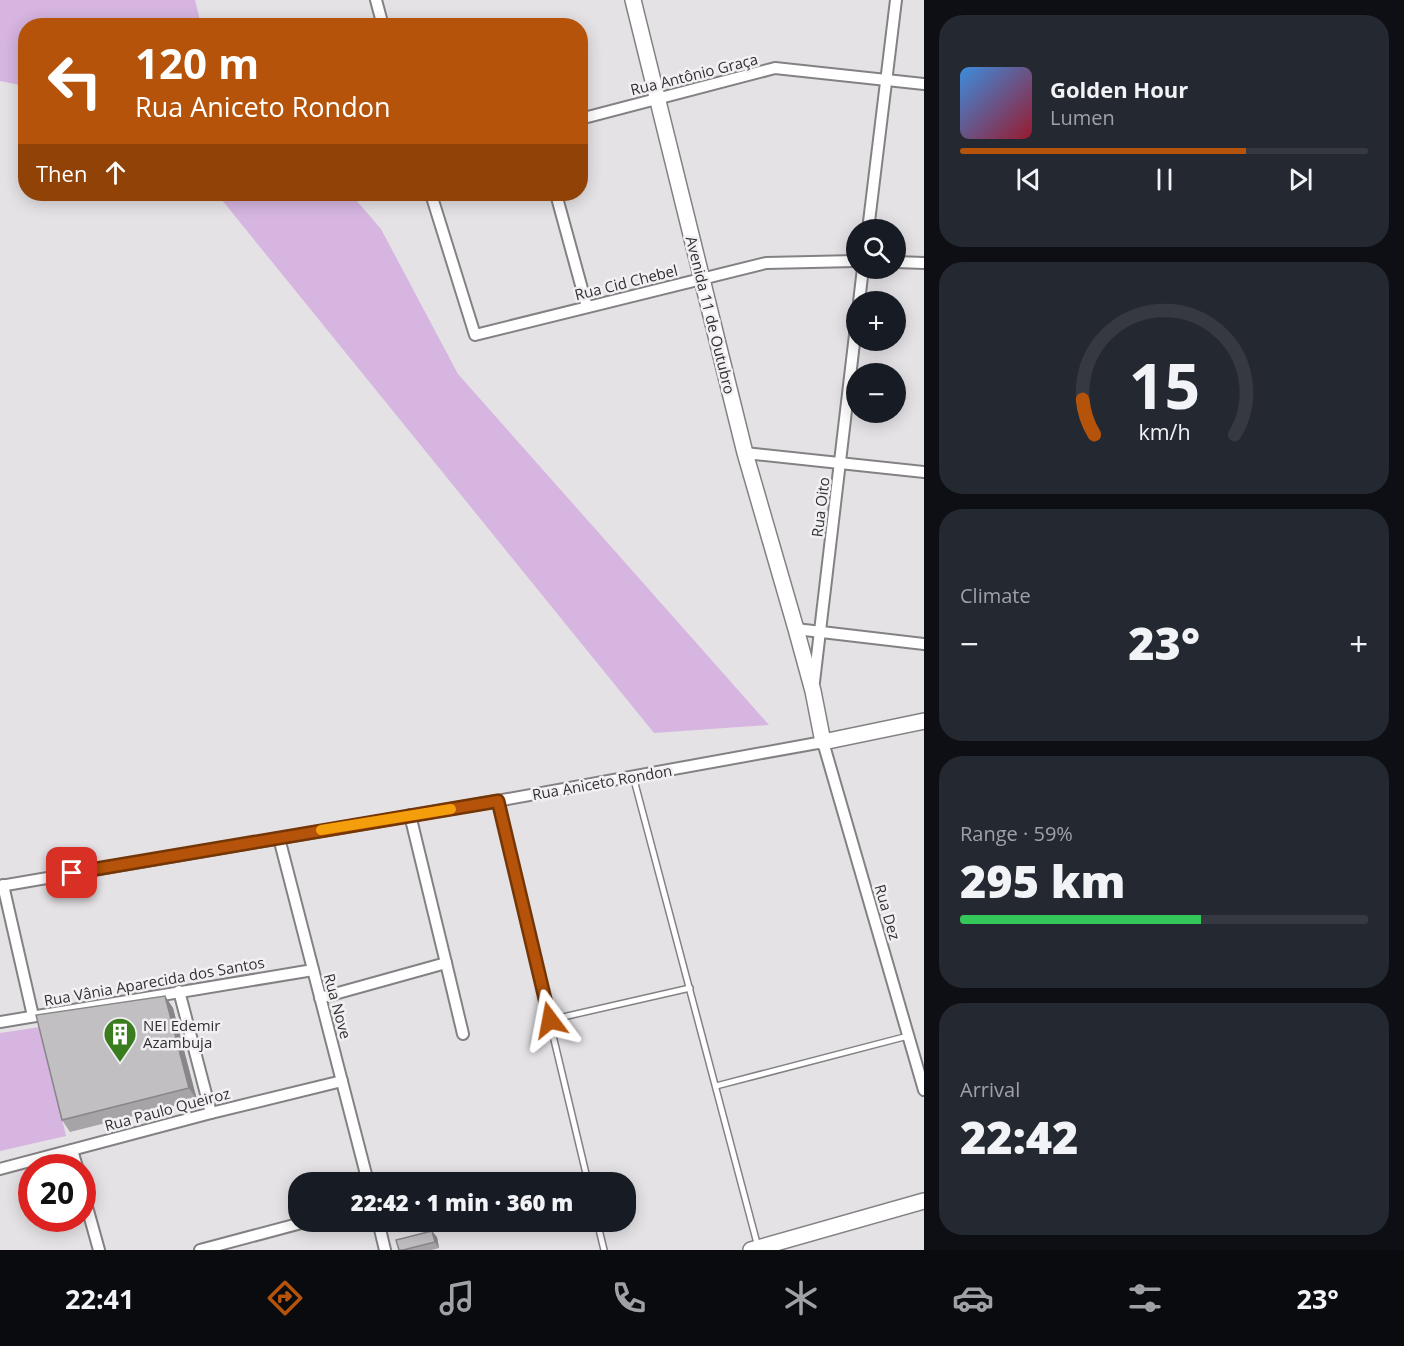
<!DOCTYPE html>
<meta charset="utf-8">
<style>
body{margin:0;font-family:"Open Sans",sans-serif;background:#242831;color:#f1f3f6;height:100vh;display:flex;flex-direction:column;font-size:22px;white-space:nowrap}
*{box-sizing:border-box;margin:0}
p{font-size:20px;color:#9ea1a6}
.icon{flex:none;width:33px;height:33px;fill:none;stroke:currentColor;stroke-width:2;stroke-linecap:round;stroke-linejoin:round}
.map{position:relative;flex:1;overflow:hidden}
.details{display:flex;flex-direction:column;gap:15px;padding:15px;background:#0d0f14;width:480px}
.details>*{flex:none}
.guide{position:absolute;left:18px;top:18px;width:570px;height:183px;border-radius:24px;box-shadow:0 3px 15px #0003;background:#b45309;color:#fff;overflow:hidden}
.buttons{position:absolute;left:846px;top:219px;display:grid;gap:12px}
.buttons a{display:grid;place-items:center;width:60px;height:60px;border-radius:50%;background:#171b24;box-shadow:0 3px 15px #0003;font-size:30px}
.speed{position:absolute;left:18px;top:1154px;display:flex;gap:12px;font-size:30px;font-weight:700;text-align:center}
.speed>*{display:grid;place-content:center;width:78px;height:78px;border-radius:50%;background:#171b24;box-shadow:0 3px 15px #0003;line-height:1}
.speed .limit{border:9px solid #d22;background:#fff;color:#111}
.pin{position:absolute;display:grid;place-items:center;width:51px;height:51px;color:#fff;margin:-26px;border-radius:12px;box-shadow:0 3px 9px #0006}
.me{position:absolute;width:66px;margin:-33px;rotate:347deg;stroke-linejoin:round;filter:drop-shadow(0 0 4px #0008)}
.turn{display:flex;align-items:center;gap:21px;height:126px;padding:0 18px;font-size:27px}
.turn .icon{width:78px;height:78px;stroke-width:2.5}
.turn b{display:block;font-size:42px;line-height:51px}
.then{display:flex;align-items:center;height:57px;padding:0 18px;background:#0003;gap:12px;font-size:22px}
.big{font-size:45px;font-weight:800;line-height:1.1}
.details .tile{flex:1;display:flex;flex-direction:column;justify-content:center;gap:9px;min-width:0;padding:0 21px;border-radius:24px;background:#242831}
.details .dial{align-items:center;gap:0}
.dial svg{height:156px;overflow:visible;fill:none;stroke:#363941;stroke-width:7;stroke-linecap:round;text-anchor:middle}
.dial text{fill:#f1f3f6;stroke:none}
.song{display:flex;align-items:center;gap:18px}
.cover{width:72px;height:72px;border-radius:9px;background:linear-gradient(135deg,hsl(210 70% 55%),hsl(350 70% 35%))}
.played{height:6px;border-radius:3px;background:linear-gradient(90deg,#b45309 70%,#363941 70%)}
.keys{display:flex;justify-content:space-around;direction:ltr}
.heat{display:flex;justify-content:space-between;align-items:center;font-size:33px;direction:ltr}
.charge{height:9px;border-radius:4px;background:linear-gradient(90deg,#34c759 59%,#363941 0)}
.trip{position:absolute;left:288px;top:1172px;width:348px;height:60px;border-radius:24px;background:#171b24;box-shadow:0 3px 15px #0003;font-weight:800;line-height:60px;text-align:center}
.dock{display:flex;height:96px;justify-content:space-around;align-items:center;background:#090b0e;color:#9ea1a6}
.dock .icon{width:42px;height:42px}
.dock .on{color:#b45309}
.dock b{font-size:27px;color:#f1f3f6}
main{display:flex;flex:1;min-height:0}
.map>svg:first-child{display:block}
.green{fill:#d6b5e0}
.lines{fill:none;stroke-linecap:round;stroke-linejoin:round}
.lane-casing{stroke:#848185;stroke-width:8}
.street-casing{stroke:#848185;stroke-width:14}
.secondary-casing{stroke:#848185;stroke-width:18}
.lane{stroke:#fff;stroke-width:5}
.street{stroke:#fff;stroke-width:10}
.secondary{stroke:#fff;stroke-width:15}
.wall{fill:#a7a4a8}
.shaded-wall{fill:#888688}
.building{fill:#c2bfc3;stroke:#888688;stroke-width:1.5}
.route-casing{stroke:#753606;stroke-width:15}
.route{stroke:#b45309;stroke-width:10}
.slow{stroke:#f59e0b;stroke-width:10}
.labels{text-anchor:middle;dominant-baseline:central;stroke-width:5;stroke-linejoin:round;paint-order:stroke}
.street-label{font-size:15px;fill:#323132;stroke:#f2f0f3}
.poi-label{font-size:15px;fill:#323132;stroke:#f2f0f3;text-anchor:start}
</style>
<main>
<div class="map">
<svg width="924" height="1250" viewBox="0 0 924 1250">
<rect width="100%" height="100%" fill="#e5e2e6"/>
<g class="green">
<polygon points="0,0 195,0 201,25 26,26 25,86 0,81"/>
<polygon points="217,194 351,194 381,229 458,374 769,725 654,733"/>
<polygon points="40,1027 66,1136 0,1151 0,1033"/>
</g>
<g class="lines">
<defs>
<g id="lane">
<polyline points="633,776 758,1247"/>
<polyline points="497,801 588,1182"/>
<polyline points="550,1020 690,988"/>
<polyline points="716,1086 908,1036"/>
<polyline points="597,1221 604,1250"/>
</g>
<g id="street">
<polyline points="376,0 383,26"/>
<polyline points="580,119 775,68 924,84"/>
<polyline points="431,194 475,335 766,263 856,261"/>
<polyline points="556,194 587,307"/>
<polyline points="868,230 896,0"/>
<polyline points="896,262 924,263"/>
<polyline points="859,302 863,268"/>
<polyline points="745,453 924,472"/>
<polyline points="796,629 924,644"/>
<polyline points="814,682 856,326"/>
<polyline points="279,838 368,1182"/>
<polyline points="3,885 33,1016"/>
<polyline points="0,886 497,801 823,742 924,1090"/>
<polyline points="446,963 463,1034"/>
<polyline points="179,991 211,1113"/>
<polyline points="320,998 446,963 410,815"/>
<polyline points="0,1022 313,970"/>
<polyline points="72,1150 77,1167"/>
<polyline points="0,1169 211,1113 342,1081"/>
<polyline points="82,1189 99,1250"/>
<polyline points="378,1221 385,1250"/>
<polyline points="200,1250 309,1221"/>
</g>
<g id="secondary">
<polyline points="633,0 745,453 796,629 813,691 823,742 924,721"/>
<polyline points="751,1250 924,1201"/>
</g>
</defs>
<use href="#lane" class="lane-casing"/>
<use href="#street" class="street-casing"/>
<use href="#secondary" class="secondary-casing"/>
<use href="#lane" class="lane"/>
<use href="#street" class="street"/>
<use href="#secondary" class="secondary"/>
</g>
<g class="wall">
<polygon points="165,996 173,1008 197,1100 70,1132 62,1120"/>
<polygon points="437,1237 439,1248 432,1250 399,1250"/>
</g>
<g class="shaded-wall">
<polygon points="165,996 173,1008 197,1100 189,1088"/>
<polygon points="432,1231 437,1237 439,1248 435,1242"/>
</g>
<g class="building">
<polygon points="165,996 189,1088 62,1120 36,1015"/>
<polygon points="432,1231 435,1242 403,1250 399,1250 396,1240"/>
</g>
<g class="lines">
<defs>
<polyline id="route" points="72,873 498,801 550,1020"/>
</defs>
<use href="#route" class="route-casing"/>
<use href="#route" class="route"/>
<polyline class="slow" points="321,830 451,809"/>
</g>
<defs>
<symbol id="building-pin" viewBox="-11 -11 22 30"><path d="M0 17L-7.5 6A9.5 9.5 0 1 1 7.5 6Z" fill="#3a7d1f" stroke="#f2f0f3"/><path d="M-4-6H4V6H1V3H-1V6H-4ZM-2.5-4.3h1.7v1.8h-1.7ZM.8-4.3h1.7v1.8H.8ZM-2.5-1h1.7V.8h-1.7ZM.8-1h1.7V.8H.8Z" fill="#fff"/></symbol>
</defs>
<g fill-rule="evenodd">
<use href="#building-pin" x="101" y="1015" width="38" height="52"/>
</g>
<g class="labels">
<g class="street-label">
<text transform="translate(694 74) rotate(-14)">Rua Antônio Graça</text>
<text transform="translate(626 282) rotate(-14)">Rua Cid Chebel</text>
<text transform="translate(711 315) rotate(76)">Avenida 11 de Outubro</text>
<text transform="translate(820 507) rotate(-83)">Rua Oito</text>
<text transform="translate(602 782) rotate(-10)">Rua Aniceto Rondon</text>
<text transform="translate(888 912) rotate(74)">Rua Dez</text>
<text transform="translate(154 981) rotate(-10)">Rua Vânia Aparecida dos Santos</text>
<text transform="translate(338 1006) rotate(75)">Rua Nove</text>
<text transform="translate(167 1109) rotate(-15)">Rua Paulo Queiroz</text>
</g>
<g class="poi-label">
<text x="143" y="1025">NEI Edemir<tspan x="143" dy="17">Azambuja</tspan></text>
</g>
</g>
</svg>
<div class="buttons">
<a><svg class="icon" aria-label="search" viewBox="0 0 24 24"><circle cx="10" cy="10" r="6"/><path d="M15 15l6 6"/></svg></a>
<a>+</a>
<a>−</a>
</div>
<div class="speed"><div class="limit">20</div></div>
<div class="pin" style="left:72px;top:873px;background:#d93025"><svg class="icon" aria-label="arrive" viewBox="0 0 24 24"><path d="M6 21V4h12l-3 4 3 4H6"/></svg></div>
<svg class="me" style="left:550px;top:1020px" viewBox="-20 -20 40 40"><path d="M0-17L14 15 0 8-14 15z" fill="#b45309" stroke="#fff" stroke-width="4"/></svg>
<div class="trip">22:42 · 1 min · 360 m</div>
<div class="guide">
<div class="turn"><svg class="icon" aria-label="left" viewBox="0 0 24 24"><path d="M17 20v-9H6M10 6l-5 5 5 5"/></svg><div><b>120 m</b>Rua Aniceto Rondon</div></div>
<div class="then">Then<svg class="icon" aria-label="ahead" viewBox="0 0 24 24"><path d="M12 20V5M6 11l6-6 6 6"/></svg></div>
</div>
</div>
<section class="details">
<div class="tile">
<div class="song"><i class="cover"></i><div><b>Golden Hour</b><p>Lumen</p></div></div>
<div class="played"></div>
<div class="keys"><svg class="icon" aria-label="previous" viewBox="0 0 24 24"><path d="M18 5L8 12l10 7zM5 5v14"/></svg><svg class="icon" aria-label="pause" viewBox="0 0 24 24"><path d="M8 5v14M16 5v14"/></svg><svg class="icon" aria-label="next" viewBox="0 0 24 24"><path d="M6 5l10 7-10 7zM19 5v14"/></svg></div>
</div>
<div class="tile dial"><svg viewBox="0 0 100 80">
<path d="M14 69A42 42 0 1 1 86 69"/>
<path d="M14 69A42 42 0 0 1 8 51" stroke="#b45309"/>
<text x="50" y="56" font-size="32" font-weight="700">15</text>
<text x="50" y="72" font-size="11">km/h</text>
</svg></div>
<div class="tile"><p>Climate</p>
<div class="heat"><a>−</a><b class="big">23°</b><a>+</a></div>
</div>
<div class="tile"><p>Range · 59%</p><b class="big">295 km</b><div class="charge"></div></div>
<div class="tile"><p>Arrival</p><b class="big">22:42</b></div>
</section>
</main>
<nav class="dock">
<b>22:41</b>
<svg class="icon on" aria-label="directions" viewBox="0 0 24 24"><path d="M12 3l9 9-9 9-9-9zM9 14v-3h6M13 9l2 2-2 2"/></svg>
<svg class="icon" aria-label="music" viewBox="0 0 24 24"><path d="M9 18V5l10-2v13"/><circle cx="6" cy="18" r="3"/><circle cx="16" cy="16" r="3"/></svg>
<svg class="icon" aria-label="phone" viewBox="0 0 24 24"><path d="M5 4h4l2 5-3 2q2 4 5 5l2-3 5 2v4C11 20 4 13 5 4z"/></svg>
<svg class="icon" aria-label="climate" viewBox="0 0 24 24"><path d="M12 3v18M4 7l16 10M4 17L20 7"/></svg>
<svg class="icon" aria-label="car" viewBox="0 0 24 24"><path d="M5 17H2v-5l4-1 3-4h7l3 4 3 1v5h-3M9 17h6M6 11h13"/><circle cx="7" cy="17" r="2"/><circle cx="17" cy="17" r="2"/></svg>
<svg class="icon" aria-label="filters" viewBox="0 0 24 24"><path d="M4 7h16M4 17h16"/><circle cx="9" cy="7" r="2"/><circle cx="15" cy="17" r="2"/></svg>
<b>23°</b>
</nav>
